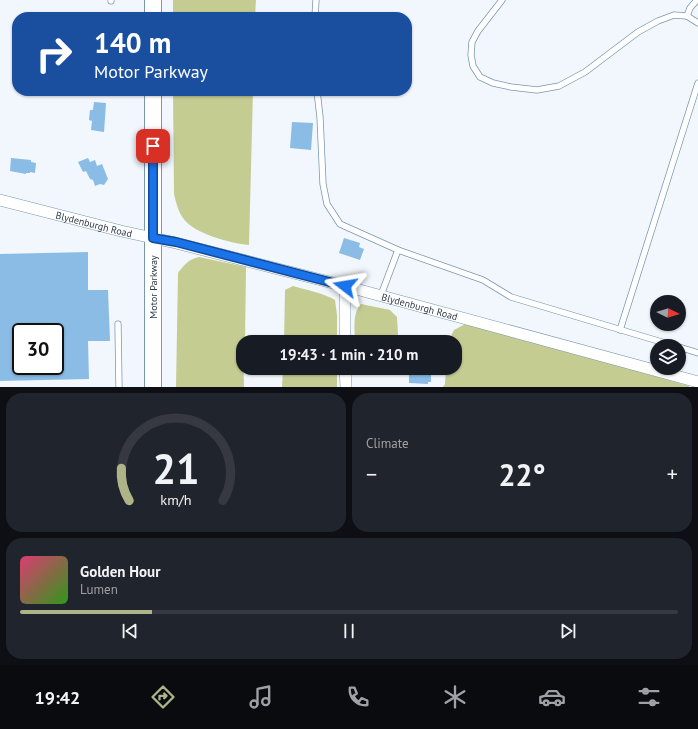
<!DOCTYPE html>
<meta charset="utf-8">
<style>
body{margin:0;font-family:"PT Sans",sans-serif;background:#20242c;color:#f1f3f6;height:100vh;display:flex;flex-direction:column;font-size:15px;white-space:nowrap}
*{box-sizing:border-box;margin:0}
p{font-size:13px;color:#9ea1a6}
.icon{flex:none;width:22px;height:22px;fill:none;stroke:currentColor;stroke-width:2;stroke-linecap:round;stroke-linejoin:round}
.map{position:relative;height:387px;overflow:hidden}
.panel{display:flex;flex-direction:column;gap:6px;padding:6px;background:#0d0f14;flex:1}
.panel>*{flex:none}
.guide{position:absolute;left:12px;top:12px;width:400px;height:84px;border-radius:16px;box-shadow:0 1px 3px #0004;background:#1a4fa0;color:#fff;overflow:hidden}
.needle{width:26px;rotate:95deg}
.tools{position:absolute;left:650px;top:295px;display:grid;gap:8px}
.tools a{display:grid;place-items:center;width:36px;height:36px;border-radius:50%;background:#171b24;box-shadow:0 1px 3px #0004;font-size:20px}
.speed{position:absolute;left:12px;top:323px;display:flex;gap:8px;font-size:20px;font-weight:700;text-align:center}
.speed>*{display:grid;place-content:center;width:52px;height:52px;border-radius:50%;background:#171b24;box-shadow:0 1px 3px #0004;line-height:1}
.speed .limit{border:2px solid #111;border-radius:6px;background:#fff;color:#111}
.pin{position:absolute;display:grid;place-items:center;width:34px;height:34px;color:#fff;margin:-17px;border-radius:8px;box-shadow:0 2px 6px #0006}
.me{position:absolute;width:44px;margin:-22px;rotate:284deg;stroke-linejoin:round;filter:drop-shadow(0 0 3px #0008)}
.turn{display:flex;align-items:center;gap:14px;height:84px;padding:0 16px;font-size:18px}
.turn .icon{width:52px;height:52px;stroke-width:2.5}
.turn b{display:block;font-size:28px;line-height:34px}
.big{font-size:30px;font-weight:800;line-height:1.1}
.panel .widget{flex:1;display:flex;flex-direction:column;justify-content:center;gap:6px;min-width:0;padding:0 14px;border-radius:16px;background:#20242c}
.panel .dial{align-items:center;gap:0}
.dial svg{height:104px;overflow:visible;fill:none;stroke:#363941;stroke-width:7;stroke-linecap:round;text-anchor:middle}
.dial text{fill:#f1f3f6;stroke:none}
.song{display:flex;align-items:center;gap:12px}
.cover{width:48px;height:48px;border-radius:6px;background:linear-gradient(135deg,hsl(340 70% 55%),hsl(110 70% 35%))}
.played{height:4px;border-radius:2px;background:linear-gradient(90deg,#aeb388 20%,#363941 20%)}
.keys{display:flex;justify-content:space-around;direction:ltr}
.heat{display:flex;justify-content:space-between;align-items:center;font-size:22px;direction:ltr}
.panel .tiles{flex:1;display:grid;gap:6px;grid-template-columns:1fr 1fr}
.widget:last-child{grid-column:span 2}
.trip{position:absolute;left:236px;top:335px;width:226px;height:40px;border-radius:16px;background:#171b24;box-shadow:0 1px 3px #0004;font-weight:800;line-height:40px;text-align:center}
.dock{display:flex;height:64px;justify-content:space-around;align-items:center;background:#090b0e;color:#9ea1a6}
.dock .icon{width:28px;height:28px}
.dock .current{color:#aeb388}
.dock b{font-size:18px;color:#f1f3f6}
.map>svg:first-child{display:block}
.forest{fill:#c4cc92}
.building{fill:#8bbce5;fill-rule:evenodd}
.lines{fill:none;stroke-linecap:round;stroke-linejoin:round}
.lane-casing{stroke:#7a97b0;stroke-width:7}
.street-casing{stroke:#7a97b0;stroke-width:12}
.secondary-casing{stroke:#7a97b0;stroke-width:18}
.lane{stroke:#fff;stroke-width:5.5}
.street{stroke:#fff;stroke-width:11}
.secondary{stroke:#fff;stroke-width:16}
.route-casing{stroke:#114b97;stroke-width:10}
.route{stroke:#1a73e8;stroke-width:7}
.labels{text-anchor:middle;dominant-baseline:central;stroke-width:3;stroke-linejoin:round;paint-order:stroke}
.street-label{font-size:10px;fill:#2e3a45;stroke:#fff}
</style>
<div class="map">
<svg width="698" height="387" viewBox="0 0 698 387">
<rect width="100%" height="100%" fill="#f1f7fd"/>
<g class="forest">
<polygon points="173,0 256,0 255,17 173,17"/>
<path d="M173,91H253L249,245C230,243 194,234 183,218C178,211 176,202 174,194Z"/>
<path d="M199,257L246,267L245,342H243L244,387H176L178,273C184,265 189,259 199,257Z"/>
<path d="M293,286C307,290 323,293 335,300L337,315V342H284L285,290Z"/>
<path d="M361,304L390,310L397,317L398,334L394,342H355C355,330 352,313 361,304Z"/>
<polygon points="469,322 689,386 689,387 443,387 445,384 446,368 455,368 455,342 448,342 454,330"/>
<polygon points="283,368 337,368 337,387 282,387"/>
</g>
<g class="building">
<polygon points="94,102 106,103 104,132 91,130 92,121 89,120 90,110 93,110"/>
<polygon points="292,122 313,123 311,150 290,148"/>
<polygon points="11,158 31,160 31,162 36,163 35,173 30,172 30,173 26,173 26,174 10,171"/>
<polygon points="88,158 90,162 95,160 97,166 102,164 108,179 104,185 100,184 95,186 93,180 90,179 86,171 83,172 78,162"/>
<polygon points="344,238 360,243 359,247 364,249 360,260 339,253"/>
<path d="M88,252V290H108L110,341H88L89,379L0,381V254ZM21,332H55V366H21Z"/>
<polygon points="409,368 431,368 431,382 428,382 428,384 409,383"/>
</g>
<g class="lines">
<defs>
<g id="lane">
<polyline points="502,0 478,31 472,42 471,55 473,66 480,77 493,83 511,87 537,90 559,86 585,72 638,32 658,21 674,15 687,16 690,8 697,0"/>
<polyline points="111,1 111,0"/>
<polyline points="687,16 698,23"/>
<polyline points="315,17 316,0"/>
<polyline points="317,91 320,117 323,184 327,204 340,224 398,250 483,280 511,297 675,346"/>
<polyline points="381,295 398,250"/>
<polyline points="118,324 119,387"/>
<polyline points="620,330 698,83"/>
<polyline points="679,347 698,353"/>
</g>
<g id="street">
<path id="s1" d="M0,200L121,231L176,243L345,286L698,382"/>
<polyline points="345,286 345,342"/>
<polyline points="345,368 346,387"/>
</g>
<g id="secondary">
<polyline points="153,17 153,0"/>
<polyline points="153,387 153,91"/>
</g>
</defs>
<use href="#lane" class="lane-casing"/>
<use href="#street" class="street-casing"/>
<use href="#secondary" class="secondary-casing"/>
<use href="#lane" class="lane"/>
<use href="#street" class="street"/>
<use href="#secondary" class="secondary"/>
</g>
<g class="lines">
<defs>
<polyline id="route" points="153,146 153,238 176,242 345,286"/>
</defs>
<use href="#route" class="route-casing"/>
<use href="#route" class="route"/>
</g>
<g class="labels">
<g class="street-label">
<text stroke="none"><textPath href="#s1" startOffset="97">Blydenburgh Road</textPath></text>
<text transform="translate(153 287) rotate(-90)">Motor Parkway</text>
<text stroke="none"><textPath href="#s1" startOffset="433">Blydenburgh Road</textPath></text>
</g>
</g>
</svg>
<div class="tools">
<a><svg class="needle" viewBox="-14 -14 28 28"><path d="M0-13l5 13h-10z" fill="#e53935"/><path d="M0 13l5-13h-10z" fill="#9ea1a6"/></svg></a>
<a><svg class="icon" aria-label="layers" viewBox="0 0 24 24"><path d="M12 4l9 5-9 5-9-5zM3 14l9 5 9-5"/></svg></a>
</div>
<div class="speed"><div class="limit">30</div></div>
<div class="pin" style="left:153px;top:146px;background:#d93025"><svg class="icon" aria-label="arrive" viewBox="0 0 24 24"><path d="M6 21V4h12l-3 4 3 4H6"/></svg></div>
<svg class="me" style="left:345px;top:286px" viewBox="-20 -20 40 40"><path d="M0-17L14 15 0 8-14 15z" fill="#1a73e8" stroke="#fff" stroke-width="4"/></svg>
<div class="trip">19:43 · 1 min · 210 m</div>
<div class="guide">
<div class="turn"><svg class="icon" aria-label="right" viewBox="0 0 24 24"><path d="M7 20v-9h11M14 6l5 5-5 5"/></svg><div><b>140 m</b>Motor Parkway</div></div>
</div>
</div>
<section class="panel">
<div class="tiles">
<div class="widget dial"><svg viewBox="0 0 100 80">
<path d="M14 69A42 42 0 1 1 86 69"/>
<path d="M14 69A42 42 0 0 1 8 44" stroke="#aeb388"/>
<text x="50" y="56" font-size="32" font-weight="700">21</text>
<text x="50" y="72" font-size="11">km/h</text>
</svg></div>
<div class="widget"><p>Climate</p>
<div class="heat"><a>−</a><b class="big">22°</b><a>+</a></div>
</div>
<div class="widget">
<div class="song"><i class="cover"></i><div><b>Golden Hour</b><p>Lumen</p></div></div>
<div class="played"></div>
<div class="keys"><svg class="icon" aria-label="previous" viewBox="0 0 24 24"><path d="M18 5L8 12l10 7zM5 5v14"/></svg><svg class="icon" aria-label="pause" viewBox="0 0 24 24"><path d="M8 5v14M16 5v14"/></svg><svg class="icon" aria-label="next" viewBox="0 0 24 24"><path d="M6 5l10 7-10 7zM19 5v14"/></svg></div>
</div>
</div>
</section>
<nav class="dock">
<b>19:42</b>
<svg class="icon current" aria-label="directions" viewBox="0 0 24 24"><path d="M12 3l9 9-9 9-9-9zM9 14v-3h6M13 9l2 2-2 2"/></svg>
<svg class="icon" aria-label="music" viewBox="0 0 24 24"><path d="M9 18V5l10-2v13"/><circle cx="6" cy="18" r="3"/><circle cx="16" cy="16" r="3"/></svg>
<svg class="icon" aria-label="phone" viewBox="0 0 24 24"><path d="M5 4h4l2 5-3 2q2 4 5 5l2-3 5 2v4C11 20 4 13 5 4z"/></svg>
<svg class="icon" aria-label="climate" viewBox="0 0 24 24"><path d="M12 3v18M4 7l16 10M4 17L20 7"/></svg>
<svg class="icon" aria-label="car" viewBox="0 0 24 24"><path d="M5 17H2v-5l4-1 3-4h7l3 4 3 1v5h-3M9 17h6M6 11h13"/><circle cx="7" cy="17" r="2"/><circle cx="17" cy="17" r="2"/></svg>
<svg class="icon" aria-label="filters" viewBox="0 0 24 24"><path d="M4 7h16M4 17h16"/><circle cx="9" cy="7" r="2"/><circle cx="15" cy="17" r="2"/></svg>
</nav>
